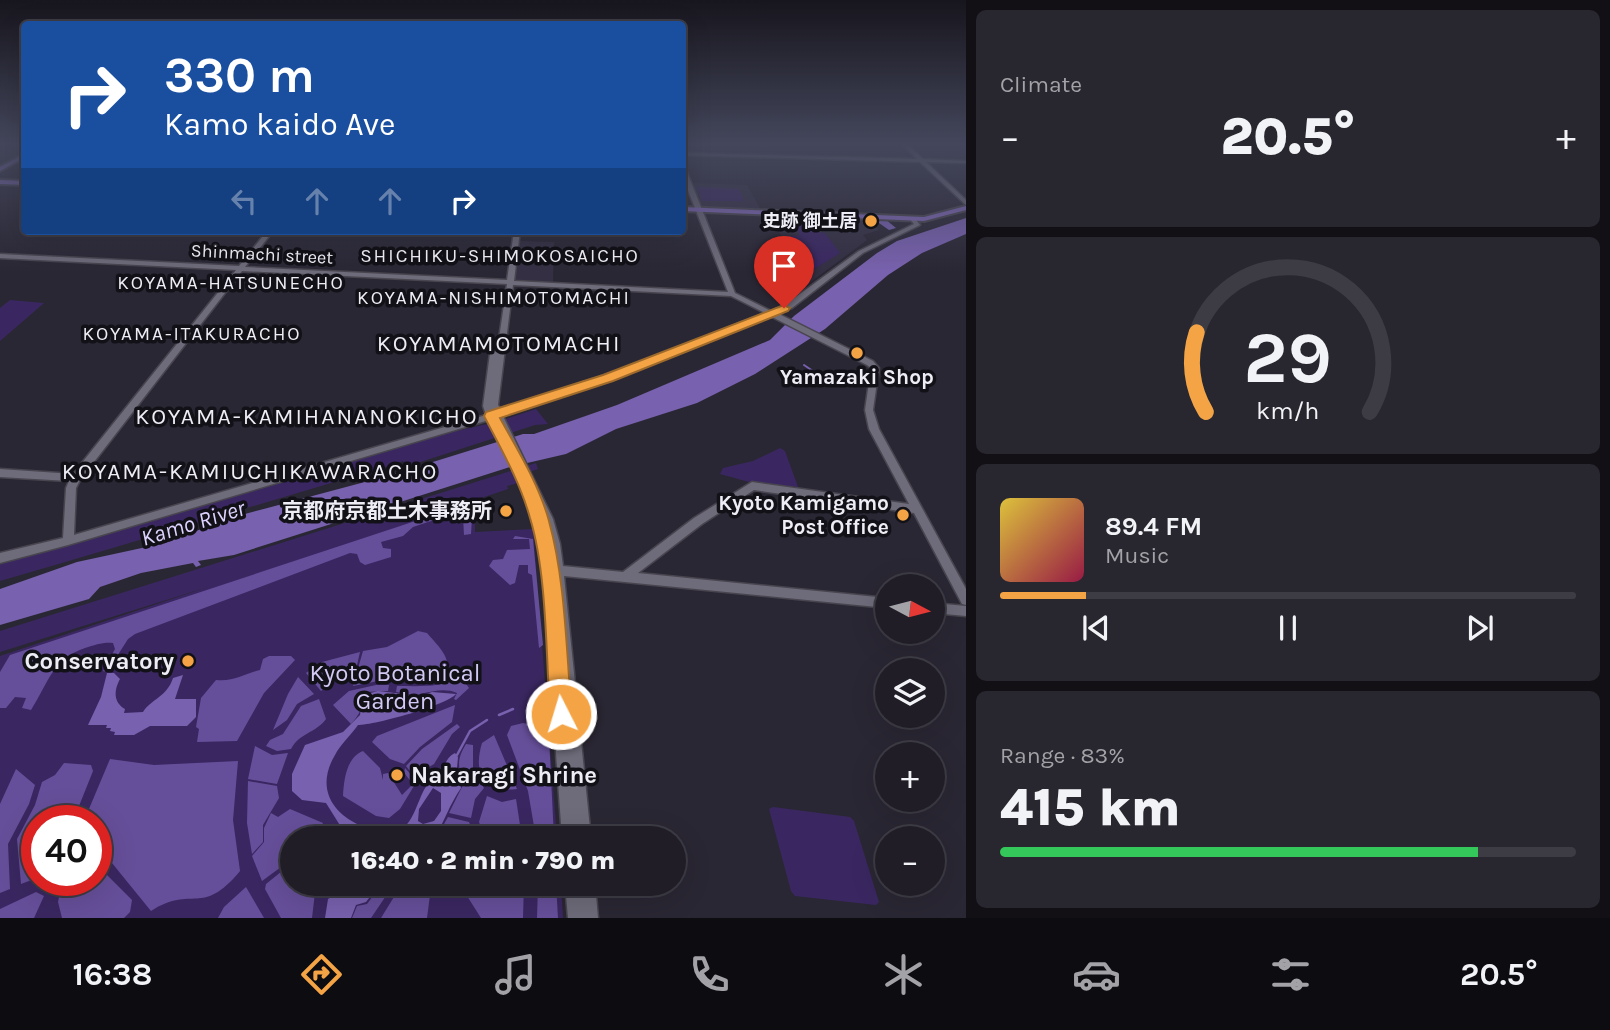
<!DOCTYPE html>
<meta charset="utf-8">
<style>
body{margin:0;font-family:Karla,"Noto Sans JP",sans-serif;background:#28262f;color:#f1f3f6;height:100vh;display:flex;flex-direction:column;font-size:26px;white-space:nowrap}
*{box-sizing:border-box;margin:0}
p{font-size:23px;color:#a2a2a7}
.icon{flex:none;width:38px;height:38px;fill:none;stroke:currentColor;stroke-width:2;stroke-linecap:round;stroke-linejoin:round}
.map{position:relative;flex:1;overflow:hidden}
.side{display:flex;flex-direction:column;gap:10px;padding:10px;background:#121015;width:644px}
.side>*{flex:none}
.banner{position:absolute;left:21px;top:21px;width:665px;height:214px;border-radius:7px;box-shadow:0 7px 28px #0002,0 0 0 2px #3d3b44;background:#1a4fa0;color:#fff;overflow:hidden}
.needle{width:46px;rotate:97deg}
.controls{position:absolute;left:875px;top:574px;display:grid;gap:14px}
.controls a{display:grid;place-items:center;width:70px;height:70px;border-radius:50%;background:#201d27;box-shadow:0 7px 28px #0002,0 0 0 2px #3d3b44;font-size:35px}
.speed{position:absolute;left:21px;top:805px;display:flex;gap:14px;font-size:35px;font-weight:700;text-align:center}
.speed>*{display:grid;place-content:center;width:91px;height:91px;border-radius:50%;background:#201d27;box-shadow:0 7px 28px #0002,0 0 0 2px #3d3b44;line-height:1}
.speed .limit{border:10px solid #d22;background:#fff;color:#111}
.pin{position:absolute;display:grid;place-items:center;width:60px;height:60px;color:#fff;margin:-72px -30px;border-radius:50% 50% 50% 0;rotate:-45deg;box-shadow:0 0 7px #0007}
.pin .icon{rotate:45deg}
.me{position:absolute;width:77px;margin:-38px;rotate:355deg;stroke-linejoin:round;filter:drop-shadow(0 0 5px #0008)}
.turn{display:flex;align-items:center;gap:24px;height:147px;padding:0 28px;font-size:32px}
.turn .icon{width:91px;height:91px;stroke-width:2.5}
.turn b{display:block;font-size:49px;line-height:60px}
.lanes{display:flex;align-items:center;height:66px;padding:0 28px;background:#0003;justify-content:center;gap:35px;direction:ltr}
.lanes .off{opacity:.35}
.big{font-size:52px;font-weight:800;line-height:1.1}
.side .widget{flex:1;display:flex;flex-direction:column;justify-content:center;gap:10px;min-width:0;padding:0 24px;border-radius:10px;background:#28262f}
.side .dial{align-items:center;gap:0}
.dial svg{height:182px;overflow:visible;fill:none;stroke:#3d3b44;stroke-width:7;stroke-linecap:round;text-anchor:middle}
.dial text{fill:#f1f3f6;stroke:none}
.song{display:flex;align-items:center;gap:21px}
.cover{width:84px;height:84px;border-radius:10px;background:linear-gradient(135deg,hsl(50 70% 55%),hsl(340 70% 35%))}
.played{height:7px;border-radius:4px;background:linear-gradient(90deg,#f4a444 15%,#3d3b44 15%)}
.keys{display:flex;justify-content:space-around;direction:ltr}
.heat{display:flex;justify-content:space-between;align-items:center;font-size:38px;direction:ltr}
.charge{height:10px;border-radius:5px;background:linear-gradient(90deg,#34c759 83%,#3d3b44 0)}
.trip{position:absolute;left:280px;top:826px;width:406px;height:70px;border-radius:35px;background:#201d27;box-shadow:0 7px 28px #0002,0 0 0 2px #3d3b44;font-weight:800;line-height:70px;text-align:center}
.tab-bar{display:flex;height:112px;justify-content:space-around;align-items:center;background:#0d0c10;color:#a2a2a7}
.tab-bar .icon{width:49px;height:49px}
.tab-bar .selected{color:#f4a444}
.tab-bar b{font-size:32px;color:#f1f3f6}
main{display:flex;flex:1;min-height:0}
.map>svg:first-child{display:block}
.built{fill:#342f42}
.green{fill:#3a2761;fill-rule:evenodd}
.forest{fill:#664f9a}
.water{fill:#7861ae;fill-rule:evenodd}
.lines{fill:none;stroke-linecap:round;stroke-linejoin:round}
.stream-far1{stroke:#7861ae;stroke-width:2}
.stream{stroke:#7861ae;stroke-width:2.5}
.river{fill:#7861ae;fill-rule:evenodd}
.secondary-casing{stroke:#48454f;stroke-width:3}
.primary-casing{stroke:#48454f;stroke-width:4}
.secondary{fill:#6e6b7a;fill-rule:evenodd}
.primary{fill:#8269b8;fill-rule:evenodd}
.route{fill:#f4a444;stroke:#9f6b2c;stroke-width:2}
.poi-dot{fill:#f4a444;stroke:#121117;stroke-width:2.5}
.labels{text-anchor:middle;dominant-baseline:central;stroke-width:7;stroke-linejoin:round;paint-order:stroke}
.far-poi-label{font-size:18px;font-weight:bold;fill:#eeecf5;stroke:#121117;text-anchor:end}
.far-street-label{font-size:18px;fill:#eeecf5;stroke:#121117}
.far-neighbourhood-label{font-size:19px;letter-spacing:2px;fill:#eeecf5;stroke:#121117}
.poi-label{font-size:21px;font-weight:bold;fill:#eeecf5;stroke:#121117;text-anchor:end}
.neighbourhood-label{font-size:23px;letter-spacing:2px;fill:#eeecf5;stroke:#121117}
.water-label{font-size:23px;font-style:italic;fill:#ddd3fe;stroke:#121117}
.near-poi-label{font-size:24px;font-weight:bold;fill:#eeecf5;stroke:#121117;text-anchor:end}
.near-park-label{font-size:24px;fill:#d3c9f4;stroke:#121117}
</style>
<main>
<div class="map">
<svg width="966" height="918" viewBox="0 0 966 918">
<rect width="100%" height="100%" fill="#2a2734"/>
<g class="built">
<polygon points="692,183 747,185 761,210 701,207"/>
<polygon points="770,216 868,220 879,230 863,235 867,240 808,284"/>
<polygon points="520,241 554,242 553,282 515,280"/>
</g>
<g class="green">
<polygon points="697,187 739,189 744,201 702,201"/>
<polygon points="789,218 809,219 818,232 825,233 840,253 808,273 803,272 783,237 800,235"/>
<polygon points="10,300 44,303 0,341 0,308"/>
<path d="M536,409L548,424L535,425L405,467L403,461L383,468C255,505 128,544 0,581V562L452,432L487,424L491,430L508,425L506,419Z"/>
<polygon points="780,448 785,451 798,487 749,482 720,474 723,468 753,461"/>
<path d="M536,463L538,469L515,477L518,483L507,486L508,489L475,500V532L533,529L557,838H292V884H561L563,918H0V656L211,586L0,652V631ZM37,821H96V880H37Z"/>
<polygon points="773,807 850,817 854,821 879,902 876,905 795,896 791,891 769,809"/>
</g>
<g class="forest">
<path d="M473,502L471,534L464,535L463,517L458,512L413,527L403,536L381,542L383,548L391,549V557L365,565L360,562L357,554L350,553L135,634L128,639L107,672L103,671L115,649L113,643C103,642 95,645 85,648C52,659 49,682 31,710L22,708L26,698L15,697L6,708H0V672L10,655Z"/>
<polygon points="515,536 533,539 543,645 539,648 532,575 528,573 528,565 519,565 515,583 510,585 489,566 493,560 503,559 507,550 530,549 529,539 513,539"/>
<path d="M418,631L427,633C438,646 456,661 443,678L427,682L383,680L353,686L363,651L387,647Z"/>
<polygon points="360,652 357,665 321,691 306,673 322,662"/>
<path d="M269,656H291L295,660L264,693L237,741L197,742L199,729L196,727L201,698L216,680C234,682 244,674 260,670L263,659Z"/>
<polygon points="298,677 314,694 297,704 287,720 273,730 288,694"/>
<path d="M461,677L469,688L456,700L454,699L457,693C446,688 433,691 421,694C414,696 404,693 396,692L397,686C421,686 439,688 461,677Z"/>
<path d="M376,685H389L388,691L364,692C357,705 367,707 351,724L333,705L349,691Z"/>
<path d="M319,699L326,719C316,733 299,733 291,749L277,751L266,746L270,740L283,734L301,706Z"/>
<polygon points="455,705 452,722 420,747 404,764 390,759 372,742 377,736"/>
<polygon points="548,717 554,838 536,838 528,791 507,735 511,726 523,723 540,726"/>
<polygon points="457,724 460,727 452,734 434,764 424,770 417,780 406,766 422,749"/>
<path d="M494,735L517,789C483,793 473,773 482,743Z"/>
<path d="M466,744L473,745V770L484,788L475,799L471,818L449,813L462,787C461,767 454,764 466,744Z"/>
<polygon points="255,746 272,755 288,753 277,784 248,779"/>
<path d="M363,751L380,768L383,780V774L388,773L402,795L413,784L404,773L405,768L417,781L400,809L389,818L376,816L343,796C344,780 346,758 363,751Z"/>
<path d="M110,759L154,765L238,761L233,820L240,871C201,918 193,884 151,911L103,852L96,840V821H88L86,816Z"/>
<polygon points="64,763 91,765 93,771 73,821 37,821 37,878 21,884 17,839 35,805 42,782 55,775"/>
<polygon points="16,769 35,785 29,804 8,844 10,889 0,893 0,804"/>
<polygon points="248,781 277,786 279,798 263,825 263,842 252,854 247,823"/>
<polygon points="487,796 502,802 516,799 522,838 485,838 479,822"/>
<polygon points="290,809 323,823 317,838 292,838 292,859 262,881 252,856 264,842 264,828 271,813 278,817"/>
<polygon points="448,817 469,822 476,838 436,838"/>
<polygon points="292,863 292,884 316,884 312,918 281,918 265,889 266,884"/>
<polygon points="96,864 132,900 130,912 124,918 62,918 58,902 61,887 70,880 96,880"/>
<polygon points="382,884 394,884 371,918 352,918 357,906 367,904"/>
<polygon points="480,884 524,884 523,918 481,918 467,896"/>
<polygon points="538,884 556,884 558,918 537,918"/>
<polygon points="246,887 264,918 218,918 224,907"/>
<polygon points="404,888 430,895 427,918 381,918 397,892"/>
<polygon points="36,892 44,896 34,918 0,918 0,909"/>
</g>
<g class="water">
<polygon points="966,218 966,234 922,253 888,275 825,329 755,374 697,403 616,429 566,454 510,467 234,555 198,561 201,565 196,567 193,563 141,573 100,587 89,599 0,625 0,589 77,562 165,543 230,518 391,475 523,434 534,434 617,405 770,340 794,316 877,253 897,241"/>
<path d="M107,673H114L120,679C114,690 113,702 125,709L124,713L143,712C151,699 167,697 173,678L183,675L175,699H196V717L187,726H150L134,735H114L115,732L110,731L111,728H106L107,725H88L101,697Z"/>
<path d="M378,691L420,696L432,692L456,694C447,705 375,725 358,725C351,735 340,745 335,755C317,785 329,811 359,825C369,829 384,836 395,832C415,827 417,797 428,784C431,780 437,778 440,774C447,765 444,759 455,753L458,757L457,768L461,788C450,804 444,821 435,838H340L341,827L326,803L302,800L292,791V774L305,745L343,732L360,715L363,695ZM433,788L441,793V811L434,821L423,824L418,821L419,809Z"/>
<polygon points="342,884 380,884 366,902 356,905 351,918 325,918 328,899 342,891"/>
</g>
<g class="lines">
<polyline class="stream-far1" points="804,365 829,382"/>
<g class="stream">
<polyline points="499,715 513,709"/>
<polyline points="457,755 470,731 487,720"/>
</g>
<polygon class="river" points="879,219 885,219 896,228 889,230 879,223"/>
<defs>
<g id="secondary">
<polygon points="901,143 906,143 923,159 966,161 966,163 926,162 966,200 966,205 920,162 682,155 682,153 917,159"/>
<path d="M682,166L685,167L735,293L771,311L786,304L859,251L914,224L909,218L910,217H914L920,225L863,253L792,308L777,313L873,361L879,368L873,410L879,429L966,589V605L962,604L914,513L754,490L702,524L638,573L887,598V608L564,576L591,838H562L543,570L535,520L522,486L526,483L497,420L493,422L489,420L68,545L0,563V553L63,538L66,488L69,481L0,477V469L73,474L236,270L0,258V254L239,266L267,231H273L245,267L507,280L514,231H520L514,281L728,292L682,175ZM242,271L507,284L497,352L494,351L490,353L483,406L486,415L74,535L76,488L80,480ZM513,285L731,296L765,313L623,369L501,410L498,405ZM770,316L867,365L871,368L865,410L869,429L909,504L752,482L694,518L623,572L563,566L560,544L553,519L503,416L629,373Z"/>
<polygon points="933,603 966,606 966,616 933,613"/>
<polygon points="565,884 595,884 598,918 568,918"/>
</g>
<g id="primary">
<polygon points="22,155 24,155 24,158 0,171 0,167"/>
<polygon points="0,180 24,181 24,185 0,184"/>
<polygon points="966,206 966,210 924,221 682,211 682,207 924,217"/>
</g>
</defs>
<use href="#secondary" class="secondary-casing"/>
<use href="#primary" class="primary-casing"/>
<use href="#secondary" class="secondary"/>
<use href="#primary" class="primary"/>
</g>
<linearGradient id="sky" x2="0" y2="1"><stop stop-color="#17151d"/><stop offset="0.53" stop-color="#44475c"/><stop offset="1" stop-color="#44475c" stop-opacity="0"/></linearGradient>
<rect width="966" height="272" fill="url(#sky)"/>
<path class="route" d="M784,305L790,308L788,311L613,381L500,418C518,451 539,484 549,521C566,583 566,651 572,714L569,722L561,726L553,722L550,714C546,656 547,573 530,518C520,482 501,449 484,416L486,412L603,375Z"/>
<g class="poi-dot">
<circle cx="871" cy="221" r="7"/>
<circle cx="857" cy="353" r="7"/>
<circle cx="506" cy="511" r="7"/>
<circle cx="903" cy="515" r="7"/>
<circle cx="188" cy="661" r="7"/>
<circle cx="397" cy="775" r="7"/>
</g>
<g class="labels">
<g class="far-poi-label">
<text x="857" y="221">史跡 御土居</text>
</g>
<g class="far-street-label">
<text transform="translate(262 254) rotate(3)">Shinmachi street</text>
</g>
<g class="far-neighbourhood-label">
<text x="500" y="256">SHICHIKU-SHIMOKOSAICHO</text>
<text x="231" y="283">KOYAMA-HATSUNECHO</text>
<text x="494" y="298">KOYAMA-NISHIMOTOMACHI</text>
<text x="192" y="334">KOYAMA-ITAKURACHO</text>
</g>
<g class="poi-label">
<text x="857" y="377" text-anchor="middle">Yamazaki Shop</text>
<text x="889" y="503">Kyoto Kamigamo<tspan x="889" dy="24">Post Office</tspan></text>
<text x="492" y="511">京都府京都土木事務所</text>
</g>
<g class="neighbourhood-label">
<text x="499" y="343">KOYAMAMOTOMACHI</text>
<text x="307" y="416">KOYAMA-KAMIHANANOKICHO</text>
<text x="250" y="471">KOYAMA-KAMIUCHIKAWARACHO</text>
</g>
<g class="water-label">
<text transform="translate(193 523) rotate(-17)">Kamo River</text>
</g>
<g class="near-poi-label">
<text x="174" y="661">Conservatory</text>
<text x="411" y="775" text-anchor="start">Nakaragi Shrine</text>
</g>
<g class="near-park-label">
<text x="395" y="673">Kyoto Botanical<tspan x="395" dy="28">Garden</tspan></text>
</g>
</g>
</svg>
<div class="controls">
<a><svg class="needle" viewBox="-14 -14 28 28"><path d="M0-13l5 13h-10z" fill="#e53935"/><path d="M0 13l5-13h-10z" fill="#a2a2a7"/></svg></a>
<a><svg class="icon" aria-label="layers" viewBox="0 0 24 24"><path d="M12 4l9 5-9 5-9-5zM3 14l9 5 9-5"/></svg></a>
<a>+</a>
<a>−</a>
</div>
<div class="speed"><div class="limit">40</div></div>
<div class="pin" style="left:784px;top:308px;background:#d93025"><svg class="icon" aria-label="arrive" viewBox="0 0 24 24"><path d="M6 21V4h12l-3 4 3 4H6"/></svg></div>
<svg class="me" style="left:561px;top:714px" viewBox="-20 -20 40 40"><circle r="17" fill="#f4a444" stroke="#fff" stroke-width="3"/><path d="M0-11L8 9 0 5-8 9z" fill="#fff"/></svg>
<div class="trip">16:40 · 2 min · 790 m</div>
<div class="banner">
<div class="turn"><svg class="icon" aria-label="right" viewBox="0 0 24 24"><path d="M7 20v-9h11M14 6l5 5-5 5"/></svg><div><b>330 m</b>Kamo kaido Ave</div></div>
<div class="lanes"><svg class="icon off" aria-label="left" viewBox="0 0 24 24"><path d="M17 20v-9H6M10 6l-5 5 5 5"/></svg><svg class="icon off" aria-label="ahead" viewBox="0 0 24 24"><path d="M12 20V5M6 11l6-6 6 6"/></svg><svg class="icon off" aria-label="ahead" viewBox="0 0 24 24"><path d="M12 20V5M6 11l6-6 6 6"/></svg><svg class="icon" aria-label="right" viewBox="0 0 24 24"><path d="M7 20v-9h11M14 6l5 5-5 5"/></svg></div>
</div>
</div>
<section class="side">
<div class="widget"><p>Climate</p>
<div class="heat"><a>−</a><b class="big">20.5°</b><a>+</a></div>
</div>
<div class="widget dial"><svg viewBox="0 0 100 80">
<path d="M14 69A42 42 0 1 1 86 69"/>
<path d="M14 69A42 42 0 0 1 10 34" stroke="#f4a444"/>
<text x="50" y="56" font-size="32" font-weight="700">29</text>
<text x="50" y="72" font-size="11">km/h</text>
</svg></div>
<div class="widget">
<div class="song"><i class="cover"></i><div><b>89.4 FM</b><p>Music</p></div></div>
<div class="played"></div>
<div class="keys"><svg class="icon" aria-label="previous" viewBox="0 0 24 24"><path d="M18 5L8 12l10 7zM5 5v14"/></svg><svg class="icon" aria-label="pause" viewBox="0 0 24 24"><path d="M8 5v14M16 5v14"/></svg><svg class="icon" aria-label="next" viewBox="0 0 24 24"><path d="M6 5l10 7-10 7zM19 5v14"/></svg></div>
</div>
<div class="widget"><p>Range · 83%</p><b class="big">415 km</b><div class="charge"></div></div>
</section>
</main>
<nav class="tab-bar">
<b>16:38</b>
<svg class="icon selected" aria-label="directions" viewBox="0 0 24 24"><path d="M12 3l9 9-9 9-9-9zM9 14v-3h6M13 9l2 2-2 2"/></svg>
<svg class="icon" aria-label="music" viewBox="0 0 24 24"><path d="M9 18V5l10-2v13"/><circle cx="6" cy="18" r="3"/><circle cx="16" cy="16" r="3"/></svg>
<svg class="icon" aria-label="phone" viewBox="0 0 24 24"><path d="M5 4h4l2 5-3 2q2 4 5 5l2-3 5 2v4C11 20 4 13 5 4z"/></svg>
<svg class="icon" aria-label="climate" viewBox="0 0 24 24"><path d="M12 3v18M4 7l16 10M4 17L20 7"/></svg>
<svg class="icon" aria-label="car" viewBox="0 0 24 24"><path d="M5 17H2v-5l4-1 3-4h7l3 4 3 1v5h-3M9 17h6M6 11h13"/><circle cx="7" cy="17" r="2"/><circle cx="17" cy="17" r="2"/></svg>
<svg class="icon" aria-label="filters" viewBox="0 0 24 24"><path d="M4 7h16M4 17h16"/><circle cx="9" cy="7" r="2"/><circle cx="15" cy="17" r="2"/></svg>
<b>20.5°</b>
</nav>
